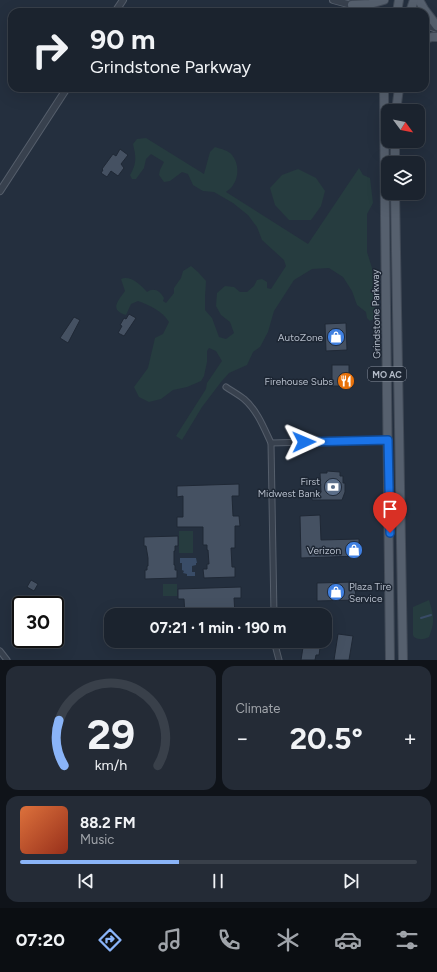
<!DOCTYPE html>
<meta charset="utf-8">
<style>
body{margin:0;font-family:Figtree,sans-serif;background:#242b36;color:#f1f3f6;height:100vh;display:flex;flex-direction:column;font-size:15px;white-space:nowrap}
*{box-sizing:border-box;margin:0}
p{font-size:13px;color:#a0a4aa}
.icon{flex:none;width:22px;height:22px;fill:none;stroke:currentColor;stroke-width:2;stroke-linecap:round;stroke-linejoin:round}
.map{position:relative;height:660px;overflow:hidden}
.panel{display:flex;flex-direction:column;gap:6px;padding:6px;background:#0f1319;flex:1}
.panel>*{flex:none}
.top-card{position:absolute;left:8px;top:8px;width:421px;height:84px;border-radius:12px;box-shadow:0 4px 16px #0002,0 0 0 1px #39404a;background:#1b232e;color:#f1f3f6;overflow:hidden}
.needle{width:26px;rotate:122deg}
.controls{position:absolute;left:381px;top:104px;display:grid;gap:8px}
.controls a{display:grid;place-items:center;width:44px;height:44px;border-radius:8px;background:#1b232e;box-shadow:0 4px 16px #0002,0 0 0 1px #39404a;font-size:20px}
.speed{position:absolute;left:12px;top:596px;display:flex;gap:8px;font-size:20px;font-weight:700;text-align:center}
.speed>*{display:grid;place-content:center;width:52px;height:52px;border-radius:50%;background:#1b232e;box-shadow:0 4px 16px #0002,0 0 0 1px #39404a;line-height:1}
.speed .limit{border:2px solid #111;border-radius:6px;background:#fff;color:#111}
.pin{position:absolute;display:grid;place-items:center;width:34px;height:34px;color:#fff;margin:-41px -17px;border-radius:50% 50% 50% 0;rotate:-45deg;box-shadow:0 0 4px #0007}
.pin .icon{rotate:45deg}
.me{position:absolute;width:44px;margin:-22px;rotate:89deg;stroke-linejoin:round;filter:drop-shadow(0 0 3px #0008)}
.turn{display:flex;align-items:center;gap:14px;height:84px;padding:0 16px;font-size:18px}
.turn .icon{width:52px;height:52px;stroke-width:2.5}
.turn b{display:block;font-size:28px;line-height:34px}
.big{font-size:30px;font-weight:700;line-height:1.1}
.panel .card{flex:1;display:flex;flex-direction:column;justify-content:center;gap:6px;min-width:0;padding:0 14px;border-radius:12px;background:#242b36}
.panel .dial{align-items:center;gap:0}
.dial svg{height:104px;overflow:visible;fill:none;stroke:#39404a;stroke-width:7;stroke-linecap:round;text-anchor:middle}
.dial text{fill:#f1f3f6;stroke:none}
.song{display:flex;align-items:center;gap:12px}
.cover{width:48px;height:48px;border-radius:6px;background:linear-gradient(135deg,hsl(20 70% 55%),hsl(10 70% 35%))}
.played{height:4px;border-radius:2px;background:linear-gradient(90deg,#8ab4f8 40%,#39404a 40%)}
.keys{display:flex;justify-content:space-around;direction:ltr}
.heat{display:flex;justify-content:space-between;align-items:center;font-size:22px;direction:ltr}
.panel .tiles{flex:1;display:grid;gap:6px;grid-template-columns:1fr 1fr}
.card:last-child{grid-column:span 2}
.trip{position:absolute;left:104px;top:608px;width:228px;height:40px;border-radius:12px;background:#1b232e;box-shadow:0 4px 16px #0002,0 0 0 1px #39404a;font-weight:700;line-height:40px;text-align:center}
.tab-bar{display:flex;height:64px;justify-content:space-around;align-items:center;background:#0b0e12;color:#a0a4aa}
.tab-bar .icon{width:28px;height:28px}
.tab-bar .current{color:#8ab4f8}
.tab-bar b{font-size:18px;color:#f1f3f6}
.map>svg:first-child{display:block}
.green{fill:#263c3f}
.water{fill:#394c67}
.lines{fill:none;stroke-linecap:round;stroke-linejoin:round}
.stream{stroke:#394c67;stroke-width:2}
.building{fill:#455162;stroke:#1f2835}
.minor-casing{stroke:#565f6c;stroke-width:7}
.tertiary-casing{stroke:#565f6c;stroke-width:8}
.primary-casing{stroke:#414a57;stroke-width:10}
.minor{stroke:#38414e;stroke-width:5}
.tertiary{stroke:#38414e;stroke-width:6}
.primary{stroke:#56606e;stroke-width:8}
.route-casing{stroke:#114b97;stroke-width:10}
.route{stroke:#1a73e8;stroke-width:7}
.labels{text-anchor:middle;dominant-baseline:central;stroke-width:3;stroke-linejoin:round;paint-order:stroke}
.shield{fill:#1d2633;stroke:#878f9c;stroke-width:1}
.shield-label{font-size:9px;font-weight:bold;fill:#b4bcc9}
.street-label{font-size:10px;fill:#b4bcc9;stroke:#1d2633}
.poi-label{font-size:10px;fill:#b4bcc9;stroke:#1d2633;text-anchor:end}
</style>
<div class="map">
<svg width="437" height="660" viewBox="0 0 437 660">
<rect width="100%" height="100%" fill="#242f3e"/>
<g class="green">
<path d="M146,138L204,174L210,152L215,147C221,149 228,150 232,155C239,163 239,177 233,185C232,188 228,190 226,192L308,244L359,168L363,175L370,178L373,203L367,214V252L372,268L375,290V318L370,321L367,318L366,312L357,305L352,291L343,277L329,268L312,269L294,280L274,311L268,332L260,347L253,352L247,365L229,373L221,382L202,407L182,440L176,436L206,389L207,383L222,361L216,351L209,348L207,351V362L204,376L201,381L187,387L173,390L161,399L149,402L139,397L134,387L148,368L155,338L163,334L169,322C161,310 151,306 138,301L131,304L126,315C109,310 118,301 125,291L121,279C130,275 141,285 147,292C154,287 160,291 164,298L163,301L166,303L174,293V288L181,278L183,271L191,266L198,272L206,281L205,297V310L212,318L219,337L226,339L234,333L230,322L221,315L216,306L217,293L225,286L234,287L240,292H247L254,286L257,280L262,279L267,282V288L271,289L286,266L284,260L262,240L257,227L248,215L233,203L214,192L203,191L193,185L188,174L182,172L170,181L164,182L159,175L160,170L164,162L151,154L146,159L144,168L136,179H132L130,175C137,163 136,157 133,144L137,139Z"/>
<polygon points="298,169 316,178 325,191 321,206 311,220 289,220 275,205 270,188 282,175"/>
<rect x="179" y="531" width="14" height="22"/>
<rect x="163" y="584" width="14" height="12"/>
<path d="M429,600C434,616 435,622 429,637C423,640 419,640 414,637L413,635V607Z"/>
</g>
<polygon class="water" points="180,558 196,558 197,563 196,563 196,565 192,566 192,572 195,572 195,576 187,576 187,574 183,573 184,571 182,570 182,563 180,563"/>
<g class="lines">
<polyline class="stream" points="421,618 431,615"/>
</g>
<g class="building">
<polygon points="120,149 128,155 121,164 124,168 118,176 111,171 107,177 101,173 103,170 102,169 113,154 116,156"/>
<polygon points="129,314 136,318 124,336 118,333 122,326 120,325 124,318 126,319"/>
<polygon points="74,317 80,320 68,343 60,338"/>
<polygon points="346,323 347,350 326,351 325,324"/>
<rect x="332" y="365" width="17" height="21"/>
<polygon points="327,471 340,472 340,476 343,476 343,483 345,483 345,492 342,500 312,500 312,492 321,492 320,473 327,473"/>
<polygon points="239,484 239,496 232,496 233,516 239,516 240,526 235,526 235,548 231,548 232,567 235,567 235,577 204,578 203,569 207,569 207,564 209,564 208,550 207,550 207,545 203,545 203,527 177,527 177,517 183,517 183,496 177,497 177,486"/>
<polygon points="320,515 321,540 359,539 359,556 301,558 300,516"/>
<polygon points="178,536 178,546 175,546 175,551 174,551 174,565 175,565 175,570 177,570 177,578 145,579 145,570 147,570 147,566 148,566 148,558 146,546 144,546 144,537"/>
<polygon points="31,580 38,584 34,591 27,587"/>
<polygon points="355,582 356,600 317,601 317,583"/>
<polygon points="241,587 241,598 234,598 235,615 185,615 184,599 178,599 178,589"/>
<polygon points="338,634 353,636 349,660 334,660"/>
<polygon points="304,641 319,641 318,648 320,648 319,655 316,655 315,660 301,660"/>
</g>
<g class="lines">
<defs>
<g id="minor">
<path d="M226,387C232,391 239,395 244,399C257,410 264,428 271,443L274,615"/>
<polyline points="271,443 388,440"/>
<polyline points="274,641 279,660"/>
<polyline points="0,651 7,660"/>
</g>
<g id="tertiary">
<polyline points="333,0 377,12"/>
<polyline points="115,12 123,0"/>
<polyline points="425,25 437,29"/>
<polyline points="0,191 67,88"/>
</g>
<g id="primary">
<polyline points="419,0 424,9 437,26"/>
<polyline points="352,5 370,4 384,0"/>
<polyline points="397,12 399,0"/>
<polyline points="410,12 414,0"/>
<polyline points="425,39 432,37 437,37"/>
<polyline points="384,88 385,217 390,660"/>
<polyline points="396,111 399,88"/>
<polyline points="395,141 395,163"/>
<polyline points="395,193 403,660"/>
</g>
</defs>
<use href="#minor" class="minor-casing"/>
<use href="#tertiary" class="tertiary-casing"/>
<use href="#primary" class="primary-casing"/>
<use href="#minor" class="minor"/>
<use href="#tertiary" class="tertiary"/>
<use href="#primary" class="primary"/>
</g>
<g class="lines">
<defs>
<polyline id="route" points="304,442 388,440 390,533"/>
</defs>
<use href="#route" class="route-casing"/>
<use href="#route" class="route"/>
</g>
<defs>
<symbol id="shop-disc" viewBox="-11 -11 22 22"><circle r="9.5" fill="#3f7fe0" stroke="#1d2633"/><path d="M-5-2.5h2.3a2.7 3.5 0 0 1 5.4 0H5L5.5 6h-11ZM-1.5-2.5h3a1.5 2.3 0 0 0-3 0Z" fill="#fff"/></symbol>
<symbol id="restaurant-disc" viewBox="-11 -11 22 22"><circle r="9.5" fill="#e8710a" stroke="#1d2633"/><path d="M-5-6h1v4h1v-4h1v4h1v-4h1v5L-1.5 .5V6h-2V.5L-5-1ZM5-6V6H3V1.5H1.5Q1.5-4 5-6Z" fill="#fff"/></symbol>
<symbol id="bank-disc" viewBox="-11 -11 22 22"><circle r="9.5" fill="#5c6f8a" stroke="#1d2633"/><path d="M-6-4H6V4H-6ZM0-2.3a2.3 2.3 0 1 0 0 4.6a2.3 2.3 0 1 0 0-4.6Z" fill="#fff"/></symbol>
</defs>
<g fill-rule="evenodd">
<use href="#shop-disc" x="326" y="327" width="20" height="20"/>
<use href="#restaurant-disc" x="336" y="371" width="20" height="20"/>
<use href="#bank-disc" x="323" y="477" width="20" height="20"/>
<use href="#shop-disc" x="344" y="540" width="20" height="20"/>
<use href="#shop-disc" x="326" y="582" width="20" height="20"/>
</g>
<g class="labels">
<rect class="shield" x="368" y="367" width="38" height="14" rx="3"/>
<g class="shield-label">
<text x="387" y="374">MO AC</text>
</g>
<g class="street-label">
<text transform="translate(376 314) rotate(-91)">Grindstone Parkway</text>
</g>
<g class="poi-label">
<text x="323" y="337">AutoZone</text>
<text x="333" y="381">Firehouse Subs</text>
<text x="320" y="481">First<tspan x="320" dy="12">Midwest Bank</tspan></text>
<text x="341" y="550">Verizon</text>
<text x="349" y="586" text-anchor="start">Plaza Tire<tspan x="349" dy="12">Service</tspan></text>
</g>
</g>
</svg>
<div class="controls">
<a><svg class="needle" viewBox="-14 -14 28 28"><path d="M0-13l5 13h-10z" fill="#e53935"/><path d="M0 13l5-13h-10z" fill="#a0a4aa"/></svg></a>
<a><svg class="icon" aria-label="layers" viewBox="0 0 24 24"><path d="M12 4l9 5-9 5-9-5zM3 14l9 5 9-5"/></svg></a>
</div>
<div class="speed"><div class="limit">30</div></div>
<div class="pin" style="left:390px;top:533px;background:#d93025"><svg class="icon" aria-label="arrive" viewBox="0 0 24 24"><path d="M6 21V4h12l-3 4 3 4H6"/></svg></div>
<svg class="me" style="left:304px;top:442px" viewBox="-20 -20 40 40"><path d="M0-17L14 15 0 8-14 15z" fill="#1a73e8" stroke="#fff" stroke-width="4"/></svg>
<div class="trip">07:21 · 1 min · 190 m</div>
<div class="top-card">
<div class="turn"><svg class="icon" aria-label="right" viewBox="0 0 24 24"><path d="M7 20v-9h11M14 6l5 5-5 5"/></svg><div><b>90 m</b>Grindstone Parkway</div></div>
</div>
</div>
<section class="panel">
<div class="tiles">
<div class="card dial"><svg viewBox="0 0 100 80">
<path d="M14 69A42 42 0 1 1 86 69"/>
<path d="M14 69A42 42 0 0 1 10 34" stroke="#8ab4f8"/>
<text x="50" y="56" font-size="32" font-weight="700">29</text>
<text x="50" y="72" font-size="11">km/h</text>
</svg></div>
<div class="card"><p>Climate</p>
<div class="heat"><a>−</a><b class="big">20.5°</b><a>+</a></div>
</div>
<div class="card">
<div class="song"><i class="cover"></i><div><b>88.2 FM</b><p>Music</p></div></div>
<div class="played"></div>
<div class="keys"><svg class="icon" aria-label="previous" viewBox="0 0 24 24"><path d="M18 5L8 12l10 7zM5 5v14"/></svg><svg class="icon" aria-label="pause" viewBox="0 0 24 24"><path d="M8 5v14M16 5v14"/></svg><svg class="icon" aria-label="next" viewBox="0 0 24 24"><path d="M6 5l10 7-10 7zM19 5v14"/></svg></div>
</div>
</div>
</section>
<nav class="tab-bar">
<b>07:20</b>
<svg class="icon current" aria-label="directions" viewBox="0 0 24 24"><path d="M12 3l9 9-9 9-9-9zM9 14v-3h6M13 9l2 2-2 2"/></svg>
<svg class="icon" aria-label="music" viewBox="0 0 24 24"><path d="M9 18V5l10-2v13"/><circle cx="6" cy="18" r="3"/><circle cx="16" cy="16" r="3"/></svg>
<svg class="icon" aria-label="phone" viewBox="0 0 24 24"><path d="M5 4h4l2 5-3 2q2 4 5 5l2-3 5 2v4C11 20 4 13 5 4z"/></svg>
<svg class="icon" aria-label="climate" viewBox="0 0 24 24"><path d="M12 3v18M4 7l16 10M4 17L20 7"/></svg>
<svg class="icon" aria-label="car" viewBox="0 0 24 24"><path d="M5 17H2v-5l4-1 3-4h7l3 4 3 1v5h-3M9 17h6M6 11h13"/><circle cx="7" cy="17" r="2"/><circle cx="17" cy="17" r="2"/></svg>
<svg class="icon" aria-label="filters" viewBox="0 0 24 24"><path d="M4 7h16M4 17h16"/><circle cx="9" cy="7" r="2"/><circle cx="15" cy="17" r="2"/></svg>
</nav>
